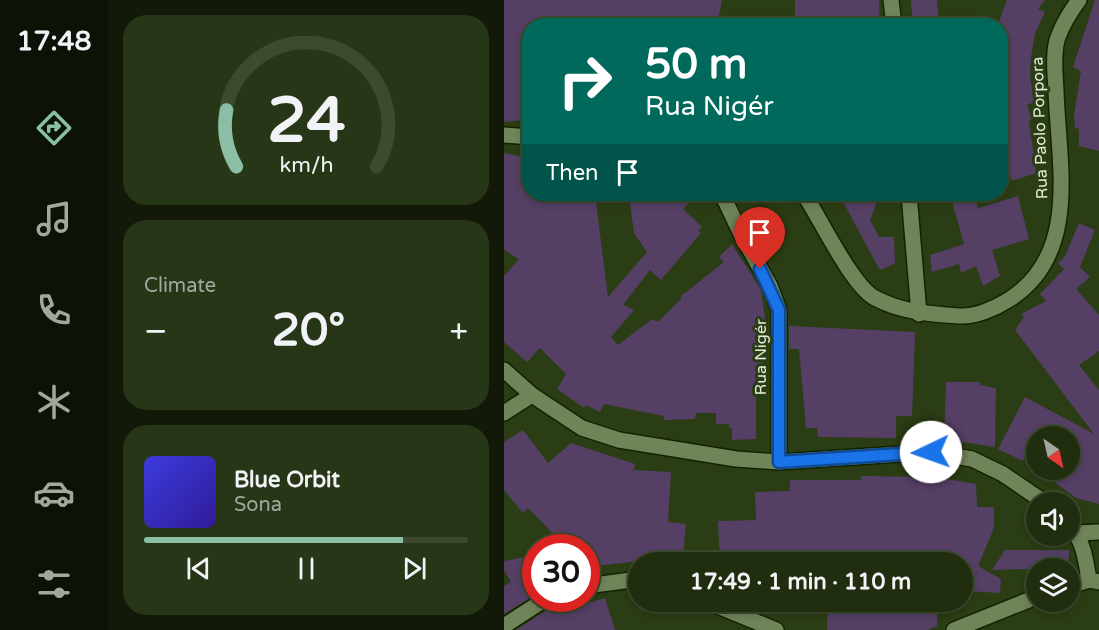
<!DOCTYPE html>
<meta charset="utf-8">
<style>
body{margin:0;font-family:"Varela Round",sans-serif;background:#283618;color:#f1f3f6;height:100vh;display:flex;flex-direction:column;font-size:22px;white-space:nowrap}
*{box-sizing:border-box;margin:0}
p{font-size:20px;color:#a2a89e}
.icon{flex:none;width:33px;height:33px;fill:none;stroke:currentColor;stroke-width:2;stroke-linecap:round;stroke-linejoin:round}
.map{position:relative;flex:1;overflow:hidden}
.sheet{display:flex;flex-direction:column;gap:15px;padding:15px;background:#121908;width:396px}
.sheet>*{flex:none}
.hud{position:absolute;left:18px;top:18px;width:486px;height:183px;border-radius:24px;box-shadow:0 3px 9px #0003,0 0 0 2px #3d4a2f;background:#00695c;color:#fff;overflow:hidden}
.needle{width:39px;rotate:146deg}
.fabs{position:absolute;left:522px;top:426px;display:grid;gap:12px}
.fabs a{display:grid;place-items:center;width:54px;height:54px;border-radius:50%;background:#202e0f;box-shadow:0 3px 9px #0003,0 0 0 2px #3d4a2f;font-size:30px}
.speed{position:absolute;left:18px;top:534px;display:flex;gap:12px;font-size:30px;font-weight:700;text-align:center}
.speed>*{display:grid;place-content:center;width:78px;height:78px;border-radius:50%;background:#202e0f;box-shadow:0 3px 9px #0003,0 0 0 2px #3d4a2f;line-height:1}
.speed .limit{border:9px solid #d22;background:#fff;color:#111}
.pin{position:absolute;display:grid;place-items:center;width:51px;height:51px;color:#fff;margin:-62px -26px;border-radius:50% 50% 50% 0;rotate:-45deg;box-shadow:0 0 6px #0007}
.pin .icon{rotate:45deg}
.me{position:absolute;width:66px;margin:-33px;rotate:267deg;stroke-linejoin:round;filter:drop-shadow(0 0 4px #0008)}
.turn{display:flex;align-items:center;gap:21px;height:126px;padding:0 24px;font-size:27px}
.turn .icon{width:78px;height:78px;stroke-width:2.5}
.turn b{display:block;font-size:42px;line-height:51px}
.then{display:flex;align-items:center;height:57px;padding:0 24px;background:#0003;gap:12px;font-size:22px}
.big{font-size:45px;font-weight:700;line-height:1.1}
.sheet .tile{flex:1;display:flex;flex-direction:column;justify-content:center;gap:9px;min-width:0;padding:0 21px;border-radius:24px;background:#283618}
.sheet .dial{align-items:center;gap:0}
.dial svg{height:156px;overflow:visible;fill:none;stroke:#3d4a2f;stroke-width:7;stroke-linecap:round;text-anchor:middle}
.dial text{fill:#f1f3f6;stroke:none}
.song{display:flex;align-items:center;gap:18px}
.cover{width:72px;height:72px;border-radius:9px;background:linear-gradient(135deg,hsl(240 70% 55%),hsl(250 70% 35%))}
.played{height:6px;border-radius:3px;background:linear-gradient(90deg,#8abfa5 80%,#3d4a2f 80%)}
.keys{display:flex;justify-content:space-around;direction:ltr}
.heat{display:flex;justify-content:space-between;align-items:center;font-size:33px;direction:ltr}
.trip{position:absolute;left:124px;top:552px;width:345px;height:60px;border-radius:30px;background:#202e0f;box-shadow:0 3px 9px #0003,0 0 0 2px #3d4a2f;font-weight:700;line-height:60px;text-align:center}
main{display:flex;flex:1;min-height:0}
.menu{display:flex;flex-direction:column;width:108px;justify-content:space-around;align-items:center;background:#0d1206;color:#a2a89e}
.menu .icon{width:42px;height:42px}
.menu .selected{color:#8abfa5}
.menu b{font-size:27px;color:#f1f3f6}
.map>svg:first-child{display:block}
.building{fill:#553f65}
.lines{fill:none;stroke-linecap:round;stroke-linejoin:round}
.minor-casing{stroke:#132300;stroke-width:18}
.tertiary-casing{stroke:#132300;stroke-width:18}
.minor{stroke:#708459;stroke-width:15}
.tertiary{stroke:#708459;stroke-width:15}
.route-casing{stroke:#114b97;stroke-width:15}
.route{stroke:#1a73e8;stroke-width:10}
.labels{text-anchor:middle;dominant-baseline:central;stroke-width:6;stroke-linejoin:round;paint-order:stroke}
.street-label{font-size:16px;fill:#e1edd5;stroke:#2b3d14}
</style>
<main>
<nav class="menu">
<b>17:48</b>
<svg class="icon selected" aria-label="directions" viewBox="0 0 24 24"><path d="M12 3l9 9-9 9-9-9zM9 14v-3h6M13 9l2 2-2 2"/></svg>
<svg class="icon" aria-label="music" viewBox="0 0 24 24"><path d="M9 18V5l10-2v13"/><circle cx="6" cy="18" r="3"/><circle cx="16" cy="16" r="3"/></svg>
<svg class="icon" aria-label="phone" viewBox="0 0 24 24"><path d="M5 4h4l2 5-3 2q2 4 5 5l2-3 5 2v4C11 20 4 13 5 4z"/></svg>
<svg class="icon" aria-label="climate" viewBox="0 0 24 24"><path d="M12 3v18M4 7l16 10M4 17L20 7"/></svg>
<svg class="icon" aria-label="car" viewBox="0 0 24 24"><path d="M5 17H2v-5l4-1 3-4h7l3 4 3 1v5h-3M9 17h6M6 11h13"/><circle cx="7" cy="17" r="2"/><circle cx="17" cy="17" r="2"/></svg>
<svg class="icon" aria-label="filters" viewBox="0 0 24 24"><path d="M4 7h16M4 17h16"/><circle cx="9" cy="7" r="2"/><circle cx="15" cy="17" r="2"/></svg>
</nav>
<section class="sheet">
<div class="tile dial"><svg viewBox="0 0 100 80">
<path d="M14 69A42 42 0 1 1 86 69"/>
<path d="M14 69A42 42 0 0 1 9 40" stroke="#8abfa5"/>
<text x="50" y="56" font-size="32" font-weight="700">24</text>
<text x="50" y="72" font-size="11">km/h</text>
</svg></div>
<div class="tile"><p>Climate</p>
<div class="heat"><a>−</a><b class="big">20°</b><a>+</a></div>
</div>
<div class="tile">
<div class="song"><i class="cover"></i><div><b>Blue Orbit</b><p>Sona</p></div></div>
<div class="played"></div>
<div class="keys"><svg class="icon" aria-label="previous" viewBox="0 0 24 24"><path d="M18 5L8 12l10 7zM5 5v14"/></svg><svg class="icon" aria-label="pause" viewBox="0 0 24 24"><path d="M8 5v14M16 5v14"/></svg><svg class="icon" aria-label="next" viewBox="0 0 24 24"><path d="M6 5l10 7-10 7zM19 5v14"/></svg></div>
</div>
</section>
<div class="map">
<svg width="595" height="630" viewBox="0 0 595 630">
<rect width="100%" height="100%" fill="#2b3d14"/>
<g class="building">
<polygon points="0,0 218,0 213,26 26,26 26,119 0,122"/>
<polygon points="291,0 375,0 376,26 291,26"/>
<polygon points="407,0 433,0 435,26 409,26"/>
<polygon points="503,0 541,0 534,9 541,12 531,33 527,58 526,75 530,102 523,105 528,119 525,120 532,173 508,181 496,150 496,26 493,26"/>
<polygon points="591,0 595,0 595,151 575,146 575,129 571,128 570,116 577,71 569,67"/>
<polygon points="0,153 19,157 21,183 26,183 26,194 91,194 104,297 143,252 130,233 126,203 129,202 128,194 193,194 179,209 198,227 194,231 197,233 157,280 146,270 119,305 130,310 107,337 114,345 148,319 154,322 178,298 176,297 220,262 215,257 228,244 257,290 262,325 265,326 265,348 260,348 259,367 252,367 252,439 228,440 228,428 225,428 225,424 212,424 212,413 192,413 191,419 160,420 160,416 100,404 96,412 82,405 80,408 53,389 62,374 36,348 23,362 0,342 0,276 15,259 0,250"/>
<polygon points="335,194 376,194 366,220 375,237 390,237 391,263 377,270 374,267"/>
<polygon points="446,194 469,194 474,208 514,196 525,239 488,250 496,276 479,286 472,266 457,273 455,264 428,272 426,255 460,244"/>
<polygon points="575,223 591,230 576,267 586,277 572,289 595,315 595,351 575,365 595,390 595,504 572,498 534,470 566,470 566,436 530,436 519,461 494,449 521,397 590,434 511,330 520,317 517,314 542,301 536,294 560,269 554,263 561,256"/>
<polygon points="285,326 411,332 408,416 392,416 392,438 314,437 313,428 302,428 295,349 285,349"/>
<polygon points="442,382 476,382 476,385 492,388 491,447 440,439"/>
<polygon points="19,430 44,463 67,443 131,464 130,470 167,472 164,522 182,524 179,556 83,567 83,548 63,548 24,508 19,513 0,490 0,442"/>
<polygon points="357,476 430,477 472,484 473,507 490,507 490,528 474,566 497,579 496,593 463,591 459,600 459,562 357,562 358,554 283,554 286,562 216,562 214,521 252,520 251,492 286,491 286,480 357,480"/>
<polygon points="501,550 565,550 564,568 488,570"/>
<polygon points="32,555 32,594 0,614 0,586 7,582 0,570 0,561"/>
<polygon points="101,598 111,630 12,630 45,609 48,613 67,604 68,606 84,601 85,603"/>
<polygon points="324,602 433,602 433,626 424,630 323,630"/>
</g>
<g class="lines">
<defs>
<g id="minor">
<polyline points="387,0 390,26"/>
<polyline points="218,194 237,234 266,286 275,310 275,462"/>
<polyline points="405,194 415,314"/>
<polyline points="0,370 28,395 78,428 115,440 232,459 275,462 427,452 468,459 499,474 540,502"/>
<polyline points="0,413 28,395"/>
<path d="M566,525C579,540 582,560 585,580"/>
<polyline points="573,533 595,532"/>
<polyline points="82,586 135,579"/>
<polyline points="566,586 585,580 595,582"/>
<polyline points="204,602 272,630"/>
<polyline points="0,626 43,598"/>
<polyline points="450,630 532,597"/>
</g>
<g id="tertiary">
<polyline points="0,135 26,137"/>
<path d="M300,194C316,218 348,286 371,298C397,312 426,314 455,316C472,317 492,308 506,299C577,253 554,162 552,90C551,74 549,55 553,40C558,25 566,12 575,0"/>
</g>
</defs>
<use href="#minor" class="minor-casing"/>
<use href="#tertiary" class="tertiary-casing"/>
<use href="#minor" class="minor"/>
<use href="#tertiary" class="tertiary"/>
</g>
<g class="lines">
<defs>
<polyline id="route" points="256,269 275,310 275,462 427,452"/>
</defs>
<use href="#route" class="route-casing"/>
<use href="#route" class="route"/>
</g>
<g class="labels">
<g class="street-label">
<text transform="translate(536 128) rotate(-92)">Rua Paolo Porpora</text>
<text transform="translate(257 357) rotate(-90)">Rua Nigér</text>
</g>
</g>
</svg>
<div class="fabs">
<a><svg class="needle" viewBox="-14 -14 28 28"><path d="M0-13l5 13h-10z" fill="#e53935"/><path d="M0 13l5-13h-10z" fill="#a2a89e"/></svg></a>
<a><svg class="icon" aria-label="sound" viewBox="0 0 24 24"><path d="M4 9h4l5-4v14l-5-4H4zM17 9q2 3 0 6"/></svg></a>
<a><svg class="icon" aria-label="layers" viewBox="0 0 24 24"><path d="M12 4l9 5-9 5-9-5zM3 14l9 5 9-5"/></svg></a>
</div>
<div class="speed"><div class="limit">30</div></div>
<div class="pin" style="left:256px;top:269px;background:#d93025"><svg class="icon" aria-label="arrive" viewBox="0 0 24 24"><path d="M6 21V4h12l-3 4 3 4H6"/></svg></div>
<svg class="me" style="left:427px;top:452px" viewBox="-20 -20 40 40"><circle r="19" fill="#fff"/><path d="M0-13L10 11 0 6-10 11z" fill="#1a73e8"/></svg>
<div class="trip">17:49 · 1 min · 110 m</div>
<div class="hud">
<div class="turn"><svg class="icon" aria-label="right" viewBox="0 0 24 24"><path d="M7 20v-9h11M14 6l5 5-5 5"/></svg><div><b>50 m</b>Rua Nigér</div></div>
<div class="then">Then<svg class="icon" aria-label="arrive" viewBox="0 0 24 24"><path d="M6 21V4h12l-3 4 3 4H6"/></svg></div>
</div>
</div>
</main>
